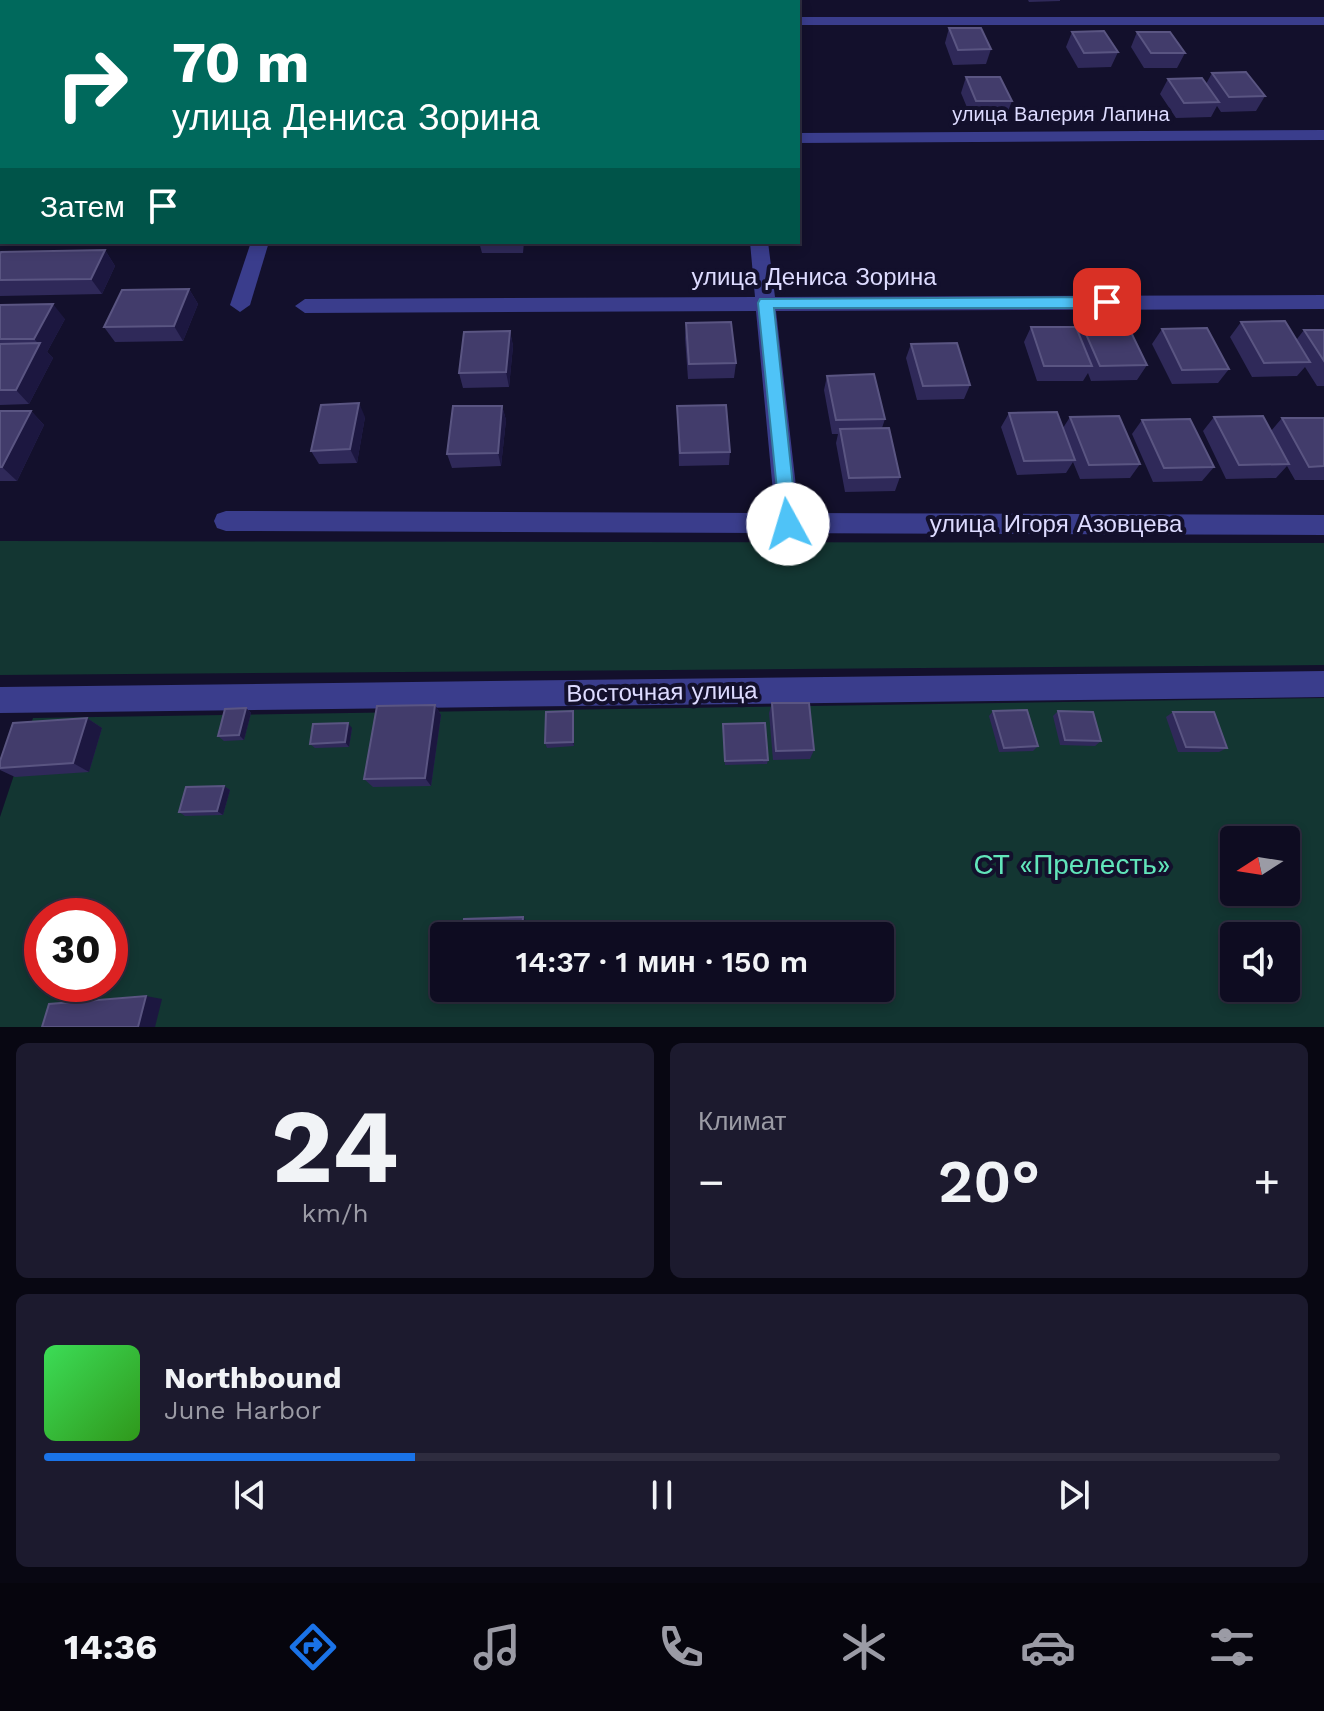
<!DOCTYPE html>
<html lang="ru">
<meta charset="utf-8">
<style>
body{margin:0;font-family:"Work Sans",sans-serif;background:#1c1a2e;color:#f1f3f6;height:100vh;display:flex;flex-direction:column;font-size:30px;white-space:nowrap}
*{box-sizing:border-box;margin:0}
p{font-size:26px;color:#9b9ba5}
.icon{flex:none;width:44px;height:44px;fill:none;stroke:currentColor;stroke-width:2;stroke-linecap:round;stroke-linejoin:round}
.map{position:relative;height:1027px;overflow:hidden}
.drawer{display:flex;flex-direction:column;gap:16px;padding:16px;background:#080712;flex:1}
.drawer>*{flex:none}
.hud{position:absolute;left:0px;top:0px;width:800px;height:244px;box-shadow:0 4px 12px #0003,0 0 0 2px #2e2c3f;background:#00695c;color:#fff;overflow:hidden}
.needle{width:52px;rotate:258deg}
.controls{position:absolute;left:1220px;top:826px;display:grid;gap:16px}
.controls a{display:grid;place-items:center;width:80px;height:80px;border-radius:8px;background:#0e0c21;box-shadow:0 4px 12px #0003,0 0 0 2px #2e2c3f;font-size:40px}
.speed{position:absolute;left:24px;top:898px;display:flex;gap:16px;font-size:40px;font-weight:700;text-align:center}
.speed>*{display:grid;place-content:center;width:104px;height:104px;border-radius:50%;background:#0e0c21;box-shadow:0 4px 12px #0003,0 0 0 2px #2e2c3f;line-height:1}
.speed .limit{border:12px solid #d22;background:#fff;color:#111}
.pin{position:absolute;display:grid;place-items:center;width:68px;height:68px;color:#fff;margin:-34px;border-radius:16px;box-shadow:0 4px 12px #0006}
.me{position:absolute;width:88px;margin:-44px;rotate:354deg;stroke-linejoin:round;filter:drop-shadow(0 0 6px #0008)}
.turn{display:flex;align-items:center;gap:28px;height:168px;padding:0 40px;font-size:36px}
.turn .icon{width:104px;height:104px;stroke-width:2.5}
.turn b{display:block;font-size:56px;line-height:68px}
.then{display:flex;align-items:center;height:76px;padding:0 40px;background:#0003;gap:16px;font-size:30px}
.big{font-size:60px;font-weight:600;line-height:1.1}
.drawer .tile{flex:1;display:flex;flex-direction:column;justify-content:center;gap:12px;min-width:0;padding:0 28px;border-radius:12px;background:#1c1a2e}
.drawer .dial{align-items:center;gap:0}
.dial b{font-size:104px;line-height:1}
.song{display:flex;align-items:center;gap:24px}
.cover{width:96px;height:96px;border-radius:12px;background:linear-gradient(135deg,hsl(130 70% 55%),hsl(110 70% 35%))}
.played{height:8px;border-radius:4px;background:linear-gradient(90deg,#1a73e8 30%,#2e2c3f 30%)}
.keys{display:flex;justify-content:space-around;direction:ltr}
.heat{display:flex;justify-content:space-between;align-items:center;font-size:44px;direction:ltr}
.drawer .tiles{flex:1;display:grid;gap:16px;grid-template-columns:1fr 1fr}
.tile:last-child{grid-column:span 2}
.trip{position:absolute;left:430px;top:922px;width:464px;height:80px;border-radius:8px;background:#0e0c21;box-shadow:0 4px 12px #0003,0 0 0 2px #2e2c3f;font-weight:600;line-height:80px;text-align:center}
.tab-bar{display:flex;height:128px;justify-content:space-around;align-items:center;background:#06050d;color:#9b9ba5}
.tab-bar .icon{width:56px;height:56px}
.tab-bar .active{color:#1a73e8}
.tab-bar b{font-size:36px;color:#f1f3f6}
.map>svg:first-child{display:block}
.green{fill:#133632;fill-rule:evenodd}
.lines{fill:none;stroke-linecap:round;stroke-linejoin:round}
.minor{fill:#3a3d8c;fill-rule:evenodd}
.wall{fill:#2f2959}
.shaded-wall{fill:#1c1740}
.building{fill:#423c6b;stroke:#5a5582;stroke-width:2}
.route{fill:#4fc3f7;stroke:#337fa1;stroke-width:2}
.labels{text-anchor:middle;dominant-baseline:central;stroke-width:8;stroke-linejoin:round;paint-order:stroke}
.far-street-label{font-size:20px;fill:#dddbff;stroke:#13102c}
.street-label{font-size:24px;fill:#dddbff;stroke:#13102c}
.near-park-label{font-size:28px;fill:#61e5ba;stroke:#13102c}
</style>
<div class="map">
<svg width="1324" height="1027" viewBox="0 0 1324 1027">
<rect width="100%" height="100%" fill="#13102c"/>
<g class="green">
<polygon points="0,541 1324,543 1324,665 0,675"/>
<path d="M1324,698V1027H0V817L33,718ZM1234,840H1286V892H1234ZM42,916H110V984H42ZM444,936H880V988H444ZM1234,936H1286V988H1234Z"/>
</g>
<g class="lines">
<g class="minor">
<rect x="336" y="0" width="14" height="2"/>
<rect x="728" y="0" width="14" height="2"/>
<rect x="798" y="17" width="526" height="8"/>
<polygon points="1324,130 1324,140 798,143 798,133"/>
<polygon points="2,226 2,241 0,241 0,227"/>
<polygon points="251,242 269,242 250,305 240,312 230,305"/>
<polygon points="750,242 768,242 775,297 1324,295 1324,309 776,311 799,513 1324,515 1324,535 226,531 217,528 214,521 217,514 226,511 775,513 756,311 305,313 295,306 305,299 755,297"/>
<polygon points="1324,671 1324,697 0,713 0,687"/>
</g>
</g>
<g class="wall">
<polygon points="0,0 30,0 28,2 2,2 2,10 0,10"/>
<polygon points="448,0 480,0 479,2 449,2"/>
<polygon points="502,0 534,0 534,2 503,2"/>
<rect x="560" y="0" width="31" height="2"/>
<rect x="612" y="0" width="31" height="2"/>
<polygon points="1028,0 1060,0 1060,1 1029,2"/>
<polygon points="949,28 991,49 986,64 953,65 945,43"/>
<polygon points="1072,32 1118,52 1111,67 1078,68 1066,47"/>
<polygon points="1137,32 1185,53 1177,68 1144,68 1131,47"/>
<polygon points="1212,73 1265,96 1256,111 1221,112 1217,106 1211,117 1176,118 1160,94 1168,79 1206,84"/>
<polygon points="966,77 1012,101 1006,116 971,117 961,93"/>
<polygon points="479,242 524,242 523,253 482,253"/>
<polygon points="105,250 115,266 102,294 0,296 0,254"/>
<polygon points="189,289 198,304 183,341 115,342 104,327"/>
<polygon points="0,305 65,319 47,352 53,358 29,404 0,405"/>
<polygon points="1241,322 1297,339 1304,330 1324,330 1324,386 1317,386 1305,367 1297,376 1252,377 1230,337"/>
<polygon points="686,323 736,363 734,378 688,379 685,338"/>
<polygon points="1082,325 1147,365 1137,380 1091,381 1088,373 1083,381 1037,381 1024,342 1031,327 1079,333"/>
<polygon points="1162,329 1229,369 1218,383 1172,384 1152,344"/>
<polygon points="510,331 513,346 509,387 463,388 459,373"/>
<polygon points="911,344 970,385 964,399 917,400 906,358"/>
<polygon points="827,376 885,419 882,428 900,477 895,491 845,492 836,443 838,434 832,434 824,390"/>
<polygon points="502,406 506,420 501,466 452,468 447,454"/>
<polygon points="677,406 730,452 729,465 679,466"/>
<polygon points="0,411 31,411 44,425 17,481 0,481"/>
<polygon points="1009,413 1063,428 1070,417 1140,464 1130,478 1080,479 1073,462 1066,473 1017,475 1001,427"/>
<polygon points="365,417 357,463 319,464 311,451"/>
<polygon points="1214,417 1271,431 1282,418 1324,418 1324,480 1295,480 1287,466 1276,478 1226,479 1203,431"/>
<polygon points="1142,420 1214,467 1202,481 1153,482 1132,434"/>
<polygon points="772,703 814,750 810,759 773,760 769,713"/>
<polygon points="435,705 441,715 431,786 373,787 364,779"/>
<polygon points="246,708 251,713 244,740 224,741 218,736"/>
<polygon points="993,711 1038,746 1033,751 999,752 989,716"/>
<polygon points="1058,711 1101,741 1095,746 1060,745 1053,716"/>
<polygon points="1173,712 1227,748 1219,752 1178,752 1166,717"/>
<polygon points="574,716 574,746 547,748 545,743"/>
<polygon points="87,718 102,728 89,772 15,777 0,770 0,761"/>
<polygon points="723,724 768,760 767,764 725,765"/>
<polygon points="352,728 349,747 315,748 310,744"/>
<polygon points="224,786 230,790 223,815 185,816 179,812"/>
</g>
<g class="shaded-wall">
<polygon points="15,0 30,0 28,2 17,2"/>
<polygon points="0,19 2,22 2,30 0,32"/>
<polygon points="105,250 115,266 102,294 91,279"/>
<polygon points="189,289 198,304 183,341 174,326"/>
<polygon points="53,304 65,319 47,352 53,358 29,404 16,390 40,345 34,339"/>
<polygon points="510,331 513,346 509,387 506,372"/>
<polygon points="359,403 365,417 357,463 350,449"/>
<polygon points="502,406 506,420 501,466 498,453"/>
<polygon points="31,411 44,425 17,481 2,467"/>
<polygon points="435,705 441,715 431,786 425,778"/>
<polygon points="246,708 251,713 244,740 239,735"/>
<polygon points="573,711 574,716 574,746 573,742"/>
<polygon points="87,718 102,728 89,772 73,763"/>
<polygon points="348,723 352,728 349,747 345,742"/>
<polygon points="224,786 230,790 223,815 217,811"/>
<polygon points="523,917 527,922 526,936 522,936"/>
<polygon points="146,996 162,999 155,1027 138,1027"/>
</g>
<g class="building">
<polygon points="949,28 981,28 991,49 958,50"/>
<polygon points="1104,31 1118,52 1084,53 1072,32"/>
<polygon points="1137,32 1170,32 1185,53 1151,53"/>
<polygon points="1246,72 1265,96 1229,97 1212,73"/>
<polygon points="966,77 1000,77 1012,101 976,101"/>
<polygon points="1202,78 1219,102 1184,103 1168,79"/>
<polygon points="105,250 91,279 0,280 0,254 1,252"/>
<polygon points="189,289 174,326 104,327 122,290"/>
<polygon points="53,304 34,339 0,339 0,305"/>
<polygon points="1285,321 1310,362 1264,363 1241,322"/>
<polygon points="731,322 736,363 689,364 686,323"/>
<polygon points="1127,324 1147,365 1100,366 1082,325"/>
<polygon points="1031,327 1076,327 1092,366 1044,366"/>
<polygon points="1207,328 1229,369 1182,370 1162,329"/>
<polygon points="1304,330 1324,330 1324,361"/>
<polygon points="510,331 506,372 459,373 464,332"/>
<polygon points="40,343 16,390 0,390 0,344"/>
<polygon points="957,343 970,385 923,386 911,344"/>
<polygon points="874,374 885,419 836,420 827,376"/>
<polygon points="359,403 350,449 311,451 321,405"/>
<polygon points="726,405 730,452 680,453 677,406"/>
<polygon points="453,406 502,406 498,453 447,454"/>
<polygon points="0,411 31,411 2,467 0,467"/>
<polygon points="1057,412 1075,460 1024,461 1009,413"/>
<polygon points="1119,416 1140,464 1089,465 1070,417"/>
<polygon points="1263,416 1289,464 1239,465 1214,417"/>
<polygon points="1282,418 1324,418 1324,466 1309,467"/>
<polygon points="1190,419 1214,467 1164,468 1142,420"/>
<polygon points="889,428 900,477 849,478 840,429"/>
<polygon points="772,703 809,703 814,750 776,751"/>
<polygon points="435,705 425,778 364,779 377,706"/>
<polygon points="246,708 239,735 218,736 225,709"/>
<polygon points="1027,710 1038,746 1004,748 993,711"/>
<polygon points="573,711 573,742 545,743 546,712"/>
<polygon points="1058,711 1093,712 1101,741 1065,740"/>
<polygon points="1173,712 1214,712 1227,748 1186,747"/>
<polygon points="87,718 73,763 0,768 0,761 13,723"/>
<polygon points="348,723 345,742 310,744 313,724"/>
<polygon points="765,723 768,760 725,761 723,724"/>
<polygon points="224,786 217,811 179,812 186,787"/>
<polygon points="523,917 522,936 462,936 464,919"/>
<polygon points="146,996 138,1027 42,1027 49,1004"/>
</g>
<polygon class="route" points="1107,297 1114,302 1107,308 774,308 797,524 794,529 781,529 758,303 760,299"/>
<g class="labels">
<g class="far-street-label">
<text x="1061" y="114">улица Валерия Лапина</text>
</g>
<g class="street-label">
<text x="814" y="277">улица Дениса Зорина</text>
<text x="1056" y="524">улица Игоря Азовцева</text>
<text transform="translate(662 692) rotate(-1)">Восточная улица</text>
</g>
<g class="near-park-label">
<text x="1072" y="864">СТ «Прелесть»</text>
</g>
</g>
</svg>
<div class="controls">
<a><svg class="needle" viewBox="-14 -14 28 28"><path d="M0-13l5 13h-10z" fill="#e53935"/><path d="M0 13l5-13h-10z" fill="#9b9ba5"/></svg></a>
<a><svg class="icon" aria-label="sound" viewBox="0 0 24 24"><path d="M4 9h4l5-4v14l-5-4H4zM17 9q2 3 0 6"/></svg></a>
</div>
<div class="speed"><div class="limit">30</div></div>
<div class="pin" style="left:1107px;top:302px;background:#d93025"><svg class="icon" aria-label="arrive" viewBox="0 0 24 24"><path d="M6 21V4h12l-3 4 3 4H6"/></svg></div>
<svg class="me" style="left:788px;top:524px" viewBox="-20 -20 40 40"><circle r="19" fill="#fff"/><path d="M0-13L10 11 0 6-10 11z" fill="#4fc3f7"/></svg>
<div class="trip">14:37 · 1 мин · 150 m</div>
<div class="hud">
<div class="turn"><svg class="icon" aria-label="right" viewBox="0 0 24 24"><path d="M7 20v-9h11M14 6l5 5-5 5"/></svg><div><b>70 m</b>улица Дениса Зорина</div></div>
<div class="then">Затем<svg class="icon" aria-label="arrive" viewBox="0 0 24 24"><path d="M6 21V4h12l-3 4 3 4H6"/></svg></div>
</div>
</div>
<section class="drawer">
<div class="tiles">
<div class="tile dial"><b>24</b><p>km/h</p></div>
<div class="tile"><p>Климат</p>
<div class="heat"><a>−</a><b class="big">20°</b><a>+</a></div>
</div>
<div class="tile">
<div class="song"><i class="cover"></i><div><b>Northbound</b><p>June Harbor</p></div></div>
<div class="played"></div>
<div class="keys"><svg class="icon" aria-label="previous" viewBox="0 0 24 24"><path d="M18 5L8 12l10 7zM5 5v14"/></svg><svg class="icon" aria-label="pause" viewBox="0 0 24 24"><path d="M8 5v14M16 5v14"/></svg><svg class="icon" aria-label="next" viewBox="0 0 24 24"><path d="M6 5l10 7-10 7zM19 5v14"/></svg></div>
</div>
</div>
</section>
<nav class="tab-bar">
<b>14:36</b>
<svg class="icon active" aria-label="directions" viewBox="0 0 24 24"><path d="M12 3l9 9-9 9-9-9zM9 14v-3h6M13 9l2 2-2 2"/></svg>
<svg class="icon" aria-label="music" viewBox="0 0 24 24"><path d="M9 18V5l10-2v13"/><circle cx="6" cy="18" r="3"/><circle cx="16" cy="16" r="3"/></svg>
<svg class="icon" aria-label="phone" viewBox="0 0 24 24"><path d="M5 4h4l2 5-3 2q2 4 5 5l2-3 5 2v4C11 20 4 13 5 4z"/></svg>
<svg class="icon" aria-label="climate" viewBox="0 0 24 24"><path d="M12 3v18M4 7l16 10M4 17L20 7"/></svg>
<svg class="icon" aria-label="car" viewBox="0 0 24 24"><path d="M5 17H2v-5l4-1 3-4h7l3 4 3 1v5h-3M9 17h6M6 11h13"/><circle cx="7" cy="17" r="2"/><circle cx="17" cy="17" r="2"/></svg>
<svg class="icon" aria-label="filters" viewBox="0 0 24 24"><path d="M4 7h16M4 17h16"/><circle cx="9" cy="7" r="2"/><circle cx="15" cy="17" r="2"/></svg>
</nav>
